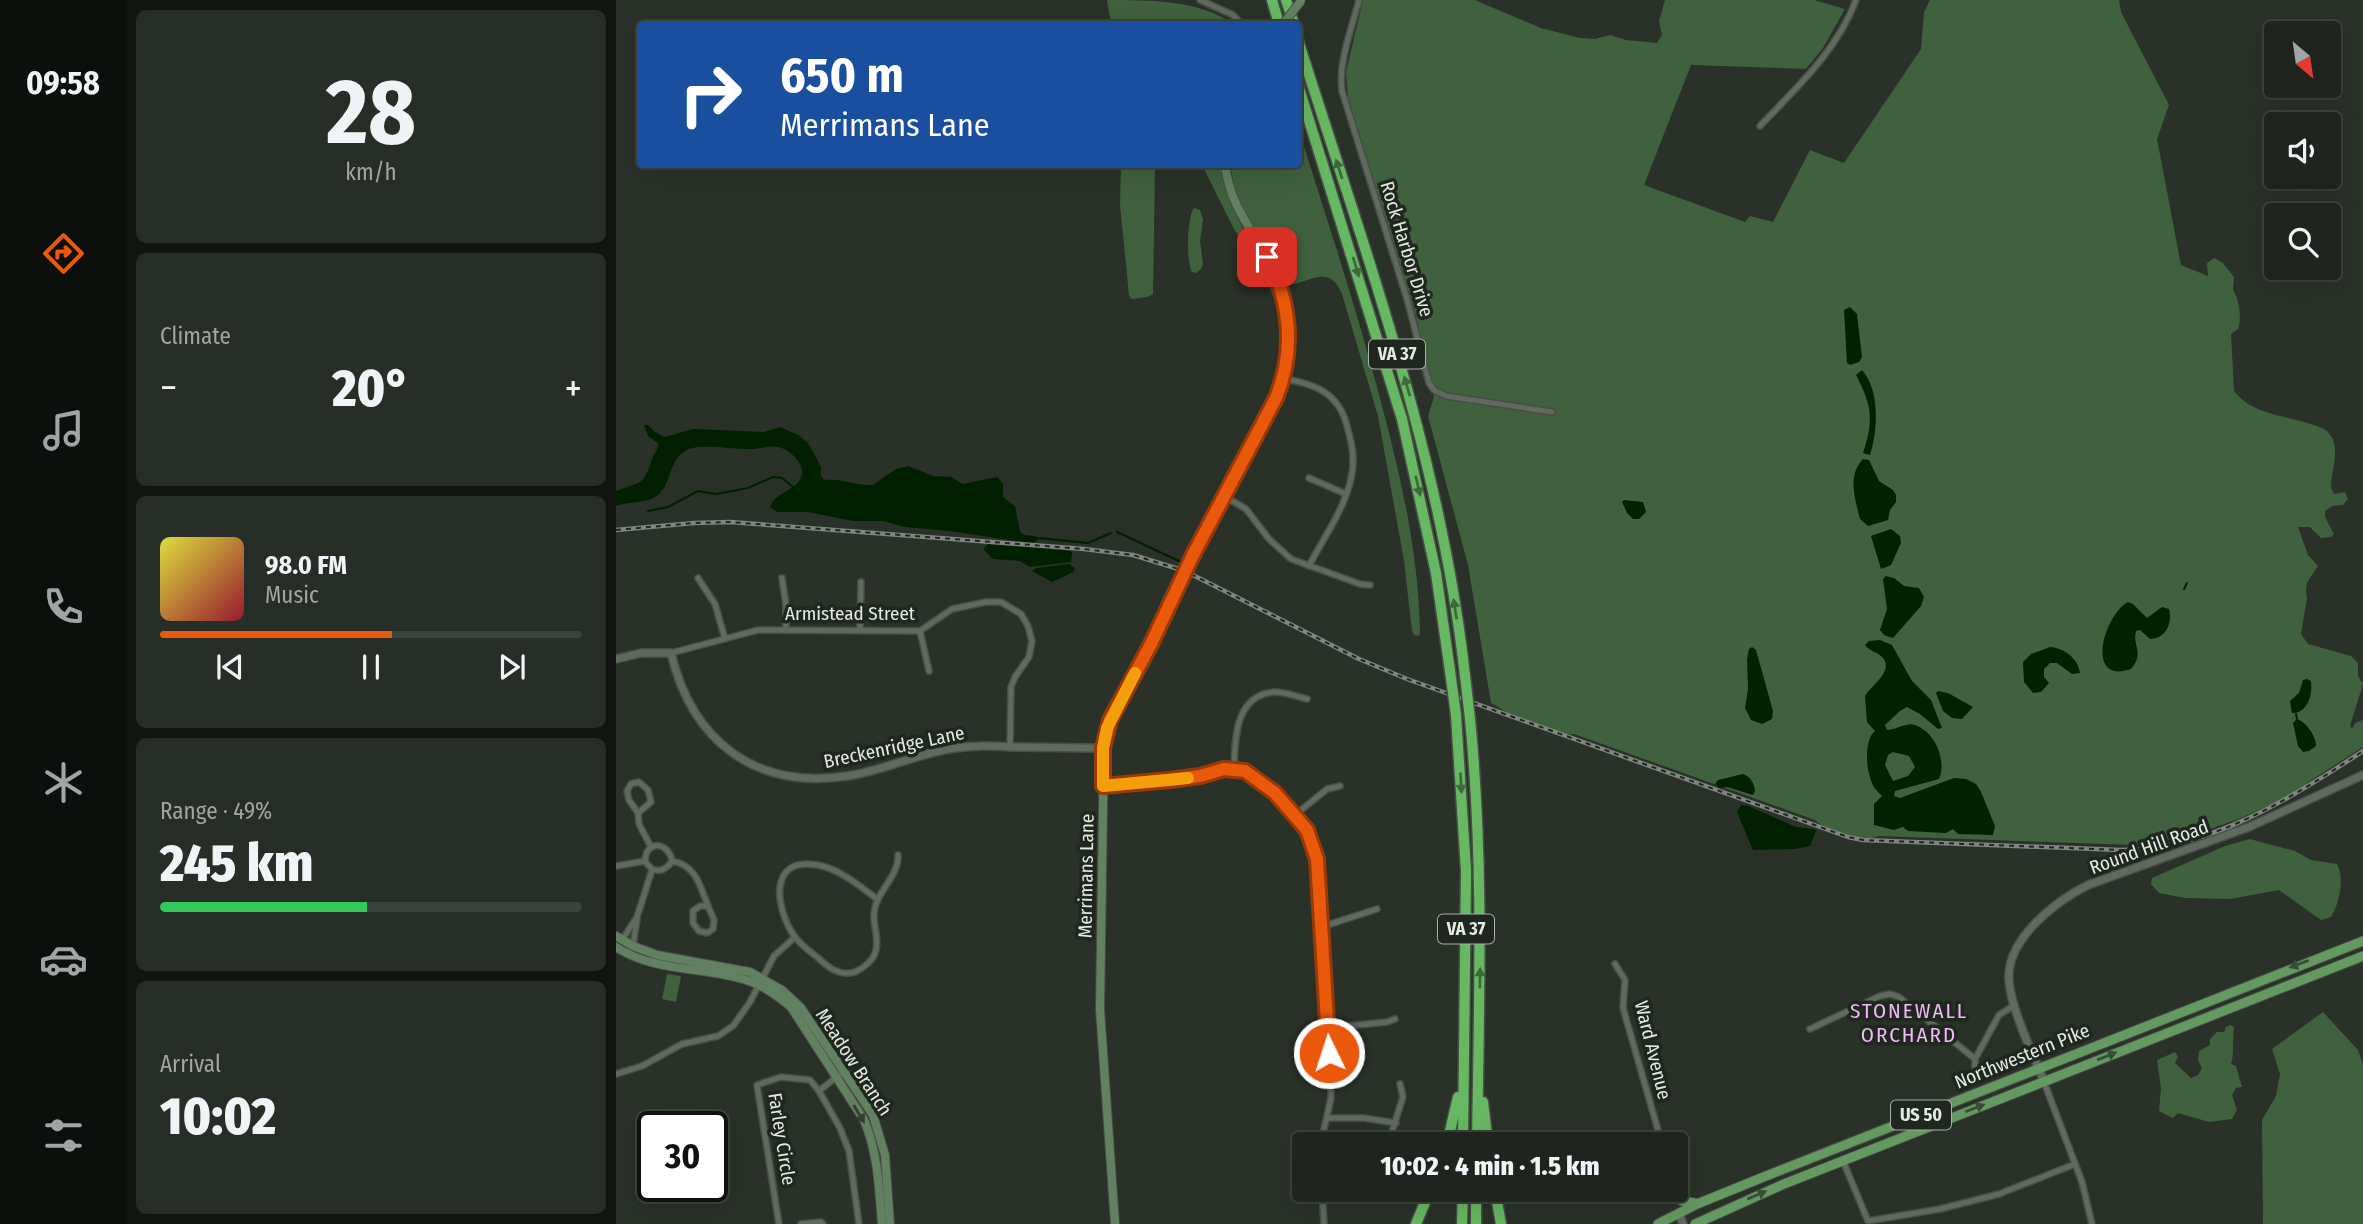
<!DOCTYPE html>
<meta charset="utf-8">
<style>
body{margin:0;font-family:"Fira Sans Condensed",sans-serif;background:#272d27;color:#f1f3f6;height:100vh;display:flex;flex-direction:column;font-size:26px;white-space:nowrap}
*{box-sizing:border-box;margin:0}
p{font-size:23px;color:#a1a5a4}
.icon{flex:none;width:38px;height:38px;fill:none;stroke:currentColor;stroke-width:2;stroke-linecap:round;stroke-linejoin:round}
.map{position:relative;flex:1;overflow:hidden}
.drawer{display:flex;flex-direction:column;gap:10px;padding:10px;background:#111410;width:490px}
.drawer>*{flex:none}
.guide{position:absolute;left:21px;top:21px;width:665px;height:147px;border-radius:7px;box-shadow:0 7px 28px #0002,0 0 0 2px #3c423c;background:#1a4fa0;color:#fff;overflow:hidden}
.needle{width:46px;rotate:151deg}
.buttons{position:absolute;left:1648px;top:21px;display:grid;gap:14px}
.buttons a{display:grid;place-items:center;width:77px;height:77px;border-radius:7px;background:#1f251e;box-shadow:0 7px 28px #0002,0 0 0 2px #3c423c;font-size:35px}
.speed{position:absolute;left:21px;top:1111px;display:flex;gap:14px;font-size:35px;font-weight:700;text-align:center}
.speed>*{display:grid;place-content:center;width:91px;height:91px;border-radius:50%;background:#1f251e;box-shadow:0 7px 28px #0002,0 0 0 2px #3c423c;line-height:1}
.speed .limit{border:4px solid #111;border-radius:10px;background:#fff;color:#111}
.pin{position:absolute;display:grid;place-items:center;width:60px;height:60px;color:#fff;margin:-30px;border-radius:14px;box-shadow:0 4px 10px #0006}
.me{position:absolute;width:77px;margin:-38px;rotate:356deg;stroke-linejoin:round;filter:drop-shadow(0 0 5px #0008)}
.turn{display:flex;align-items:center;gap:24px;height:147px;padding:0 28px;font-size:32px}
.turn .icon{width:91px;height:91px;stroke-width:2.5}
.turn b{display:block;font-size:49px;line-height:60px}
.big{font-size:52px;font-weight:800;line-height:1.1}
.drawer .tile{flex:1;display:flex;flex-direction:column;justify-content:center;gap:10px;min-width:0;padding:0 24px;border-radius:10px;background:#272d27}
.drawer .dial{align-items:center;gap:0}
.dial b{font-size:91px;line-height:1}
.song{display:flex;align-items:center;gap:21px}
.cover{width:84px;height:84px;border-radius:10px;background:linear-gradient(135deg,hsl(60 70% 55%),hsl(350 70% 35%))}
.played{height:7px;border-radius:4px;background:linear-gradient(90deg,#ea580c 55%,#3c423c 55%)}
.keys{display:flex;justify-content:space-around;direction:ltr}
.heat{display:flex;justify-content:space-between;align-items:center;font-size:38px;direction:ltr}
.charge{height:10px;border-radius:5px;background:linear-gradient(90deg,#34c759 49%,#3c423c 0)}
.trip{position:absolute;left:676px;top:1132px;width:396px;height:70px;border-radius:7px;background:#1f251e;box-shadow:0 7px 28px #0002,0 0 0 2px #3c423c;font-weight:800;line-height:70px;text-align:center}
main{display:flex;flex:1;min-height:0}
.menu{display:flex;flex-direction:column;width:126px;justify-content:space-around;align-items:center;background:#0c0f0c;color:#a1a5a4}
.menu .icon{width:49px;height:49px}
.menu .active{color:#ea580c}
.menu b{font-size:32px;color:#f1f3f6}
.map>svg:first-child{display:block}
.green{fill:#40613d}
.water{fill:#002000;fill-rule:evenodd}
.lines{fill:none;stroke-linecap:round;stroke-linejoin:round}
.stream{stroke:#002000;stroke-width:2}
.minor-casing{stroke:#484f47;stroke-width:8}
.tertiary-casing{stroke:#484f47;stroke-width:10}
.secondary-casing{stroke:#484f47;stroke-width:10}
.primary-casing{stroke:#484f47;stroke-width:11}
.motorway-casing{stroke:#484f47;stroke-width:13}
.minor{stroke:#606a5f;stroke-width:5}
.tertiary{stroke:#606a5f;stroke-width:7}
.secondary{stroke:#628160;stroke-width:8}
.primary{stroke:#649961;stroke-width:9}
.motorway{stroke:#67b862;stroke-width:10}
.rail-casing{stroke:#7f867f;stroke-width:4.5}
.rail{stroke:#1f271e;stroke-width:2;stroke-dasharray:5;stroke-linecap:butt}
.secondary-bridge-casing{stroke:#484f47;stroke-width:10;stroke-linecap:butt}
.motorway-bridge-casing{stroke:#484f47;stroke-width:13;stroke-linecap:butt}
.secondary-bridge{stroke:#628160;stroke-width:8}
.motorway-bridge{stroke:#67b862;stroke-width:10}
.oneway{fill:#3f683d}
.oneway2{fill:#374f35}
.oneway3{fill:#303e2e}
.route-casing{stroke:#983908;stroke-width:18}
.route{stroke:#ea580c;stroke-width:12}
.slow{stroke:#f59e0b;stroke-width:12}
.labels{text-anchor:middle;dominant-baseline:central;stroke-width:7;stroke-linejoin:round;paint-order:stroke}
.shield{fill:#1f271e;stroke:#a8afa8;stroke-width:2}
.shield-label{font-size:18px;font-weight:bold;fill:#e3e9e3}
.street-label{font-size:19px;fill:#e3e9e3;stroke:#1f271e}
.neighbourhood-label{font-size:21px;letter-spacing:2px;fill:#efbaf6;stroke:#1f271e}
</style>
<main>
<nav class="menu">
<b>09:58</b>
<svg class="icon active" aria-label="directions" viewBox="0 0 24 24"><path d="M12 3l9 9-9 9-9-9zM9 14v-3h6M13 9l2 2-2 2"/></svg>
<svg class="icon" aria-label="music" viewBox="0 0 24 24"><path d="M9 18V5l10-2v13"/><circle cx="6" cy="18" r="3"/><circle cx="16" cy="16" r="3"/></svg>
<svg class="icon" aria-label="phone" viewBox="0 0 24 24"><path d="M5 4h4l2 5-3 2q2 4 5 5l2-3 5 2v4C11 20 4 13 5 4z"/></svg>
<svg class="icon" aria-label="climate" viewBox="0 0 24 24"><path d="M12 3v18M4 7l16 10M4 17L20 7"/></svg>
<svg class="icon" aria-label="car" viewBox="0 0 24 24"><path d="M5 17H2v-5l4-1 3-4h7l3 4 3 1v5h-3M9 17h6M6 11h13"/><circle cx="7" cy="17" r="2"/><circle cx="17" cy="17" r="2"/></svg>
<svg class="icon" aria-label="filters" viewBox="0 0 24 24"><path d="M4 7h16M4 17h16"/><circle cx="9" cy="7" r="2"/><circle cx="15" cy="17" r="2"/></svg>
</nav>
<section class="drawer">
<div class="tile dial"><b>28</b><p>km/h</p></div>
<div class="tile"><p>Climate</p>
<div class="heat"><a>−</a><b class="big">20°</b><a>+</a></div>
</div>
<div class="tile">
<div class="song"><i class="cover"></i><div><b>98.0 FM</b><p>Music</p></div></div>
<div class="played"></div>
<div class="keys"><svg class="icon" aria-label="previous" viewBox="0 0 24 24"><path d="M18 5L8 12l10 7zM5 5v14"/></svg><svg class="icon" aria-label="pause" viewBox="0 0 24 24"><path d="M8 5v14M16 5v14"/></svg><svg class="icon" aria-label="next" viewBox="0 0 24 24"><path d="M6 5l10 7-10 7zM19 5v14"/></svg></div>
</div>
<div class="tile"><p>Range · 49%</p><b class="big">245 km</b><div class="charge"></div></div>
<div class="tile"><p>Arrival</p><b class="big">10:02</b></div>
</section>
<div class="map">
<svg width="1747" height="1224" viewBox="0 0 1747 1224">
<rect width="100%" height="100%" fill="#293128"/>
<g class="green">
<path d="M491,0C531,0 586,0 616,24H495Z"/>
<path d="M747,0H859L925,28L964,38L979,39L994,35L1010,40L1041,43L1046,35L1043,21L1049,0H1198L1229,9L1207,48L1190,69L1075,65L1028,185L1129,222L1134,216L1157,222L1194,150L1228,163L1305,49L1308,12L1314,0H1503L1505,12L1553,105L1541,139L1565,265L1592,276L1591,263L1598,258L1607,263L1618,277L1617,290C1623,299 1626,318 1622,329L1615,334L1618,391C1637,417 1680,416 1708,429C1728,443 1715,467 1715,488L1718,494L1729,492L1732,499L1727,505L1716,506L1709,511V517L1718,534L1715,537L1705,538L1694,527H1682L1692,555L1702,566L1691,583L1690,589L1691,599L1685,634L1692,644L1735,656L1742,663V676L1747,684L1734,726L1736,729L1739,723L1747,720V747L1691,783L1689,787C1641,815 1574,840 1519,845L1263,836C1246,843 1211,832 1199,820L958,734C946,737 901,720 889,712C884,708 881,706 875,703L852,565L812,416L818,397L801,320L732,98L730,72Z"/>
<path d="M683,131C710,216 738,301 761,387C783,469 803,550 804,634L802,636L798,635L796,631L788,561L762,416L726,294C714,265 697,280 674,285L670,283L651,246L630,216L618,185L614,165L682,164Z"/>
<polygon points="505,165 539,165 537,294 531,297 515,299 513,295 504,205"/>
<path d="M586,165H605C611,222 655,257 667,315L666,317L646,270L618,229Z"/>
<path d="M578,208L584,210L587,219L584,241L587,264L585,269L580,273L576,272C570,261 571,217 578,208Z"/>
<path d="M1634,839L1679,851L1695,860L1721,864C1729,878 1723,904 1715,917L1705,920L1663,890L1614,899L1569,898L1543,893L1535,884L1536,878L1609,846Z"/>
<polygon points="51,974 65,976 60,1002 46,999"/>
<polygon points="1707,1012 1742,1050 1747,1064 1747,1224 1647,1224 1646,1120 1660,1096 1664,1074 1656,1049"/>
<path d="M1614,1025L1618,1027C1616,1040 1619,1051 1615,1064L1620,1066L1626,1087L1620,1088L1616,1095L1621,1110L1616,1119L1593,1122L1562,1113L1557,1118L1543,1111L1545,1088L1541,1060L1559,1052L1562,1057L1559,1063L1575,1078L1582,1075L1586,1068L1582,1060L1583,1051L1594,1045V1039L1601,1032H1608L1610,1027Z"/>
</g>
<g class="water">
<polygon points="1234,307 1241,314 1246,357 1243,362 1234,365 1231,363 1228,310"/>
<path d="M1246,370C1264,390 1262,431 1254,455L1247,453C1258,421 1256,405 1240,375Z"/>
<path d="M28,425H32L39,432L49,437L77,429L148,432L164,427L182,435L192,443L205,467V475L208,480C226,478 240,486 257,485L280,469L292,466L317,476L336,477L346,484L381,477L387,484V497L399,506L404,532L408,535L420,536L422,540L417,543L387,539L334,531L289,527L267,521H237L192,512H161L154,507C159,491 184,491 186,473C187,462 173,449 162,447C154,445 144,449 135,449C118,450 85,443 71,450C52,460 56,483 42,495C31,504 13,501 0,506V491C25,482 28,485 36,459C38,453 42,451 42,443L32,436Z"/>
<path d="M1247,459L1253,460L1263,481L1277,490L1280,495V502L1274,510L1272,520L1252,526L1244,519C1239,499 1231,476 1247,459Z"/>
<polygon points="1008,500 1027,502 1030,512 1023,519 1017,519 1011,513 1006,502"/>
<polygon points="1275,529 1284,536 1285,543 1275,565 1265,569 1255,536"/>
<polygon points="372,544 455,551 456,553 455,562 414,567 404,561 377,559 367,549"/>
<polygon points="453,564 459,568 457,572 436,582 416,571 420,568"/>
<polygon points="1270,576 1278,578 1288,586 1303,588 1308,597 1305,606 1277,638 1268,635 1264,630 1271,609 1267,579"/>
<path d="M1512,602L1517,604L1531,618L1546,607L1553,609C1557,624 1549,639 1534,639L1524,630L1520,631C1516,646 1529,653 1515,669C1469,685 1487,616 1512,602Z"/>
<path d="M1264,640L1276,645L1296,681L1315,700L1326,728L1322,729L1304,714L1291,707L1284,711L1269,725L1271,730C1280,730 1291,722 1299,725C1319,732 1331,760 1323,779L1279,791L1278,796L1284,798L1338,778L1350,779L1360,784L1365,792L1379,826L1377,835L1342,834L1337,829L1330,833L1292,831L1287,827L1278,830L1258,825V804L1266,796C1265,795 1259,789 1258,787C1250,774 1247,740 1259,731L1251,722L1249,696C1254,686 1278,672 1267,658C1262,652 1253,651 1249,645L1253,641ZM1277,752L1293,756L1299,767L1292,776L1277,781L1269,765L1272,755Z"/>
<polygon points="1136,647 1140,650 1157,711 1156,719 1146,724 1135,720 1129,708 1132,689 1131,659 1133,649"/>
<path d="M1434,647C1448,648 1462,658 1464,673L1456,674L1441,663H1434L1428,669V677L1433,683L1425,692L1417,693L1408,682L1407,662L1415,654Z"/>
<path d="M1691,679L1695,681C1697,695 1691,714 1676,713L1674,701L1683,693L1687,680Z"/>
<polygon points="1322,691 1332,693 1357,707 1346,719 1336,718 1327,711 1320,693"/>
<path d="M1681,719C1690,722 1700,736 1700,746L1693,751L1687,752L1682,746L1677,723Z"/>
<path d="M1127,774C1135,777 1138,783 1139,791L1137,795L1111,787L1103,788L1099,784L1102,780Z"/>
<polygon points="1125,805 1132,806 1180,827 1198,829 1200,831 1194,846 1179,849 1137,850 1121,812"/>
</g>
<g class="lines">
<g class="stream">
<polyline points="32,511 52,507 82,491 100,494 132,488 157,477 166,478 177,487"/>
<polyline points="501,532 565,562"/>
<polyline points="422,538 472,543 495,533"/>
<polyline points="1568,589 1571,583"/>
<polyline points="1680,714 1681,719"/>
</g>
<defs>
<g id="minor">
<polyline points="584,0 617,15 625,24"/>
<path d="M743,0C736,28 722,62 726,91L791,299L813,383L818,390L830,396L936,412"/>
<path d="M1144,126C1181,87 1221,51 1240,0"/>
<path d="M667,379C698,383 723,393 731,426C734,438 738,450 737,463C736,499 709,535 693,566"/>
<polyline points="693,478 730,494"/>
<polyline points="608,496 630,509 653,539 675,559 744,584 754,585"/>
<polyline points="82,578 99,604 109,639"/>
<polyline points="166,578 170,605 170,630"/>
<polyline points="244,630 245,582"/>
<polyline points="304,631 313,671"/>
<polyline points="55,653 142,630 304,631 336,609 370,602 385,602 405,614 412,626 416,641 413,657 399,677 395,687 394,747"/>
<path d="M618,768C619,739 619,695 658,692C669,692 680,696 691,699"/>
<polygon points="23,782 32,790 35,802 22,813 13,800 11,791 15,784"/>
<polyline points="487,786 554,780 584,776 608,769 629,771 659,793 691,830 697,843 703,874 715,1070 715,1098 706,1138"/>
<polyline points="22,813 23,824 35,847"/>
<polyline points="679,815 711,789 724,786"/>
<path d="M29,861C30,839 53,842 56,861"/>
<path d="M29,861C37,874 48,873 56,861"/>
<path d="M56,861C80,865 84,886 92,906"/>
<polyline points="0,866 29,861"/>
<path d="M261,899C245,887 226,871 206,866C156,854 157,899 175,931C181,942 191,949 201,957C212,967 223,977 239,972C248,968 258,960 260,950C263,938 257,925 258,913C260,891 283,877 282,855"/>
<polygon points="84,906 92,906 98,920 97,929 91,933 83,931 77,923 77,911"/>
<polyline points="705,927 761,909"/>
<polyline points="6,940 21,917 36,870"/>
<polyline points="17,946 21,919"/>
<polyline points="999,964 1009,980 1007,1008 1046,1144"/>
<polyline points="712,1028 771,1022 779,1019"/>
<polyline points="1194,1029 1264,996 1274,994 1283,997 1359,1059"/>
<polyline points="1359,1072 1359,1059 1383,1015 1399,1005"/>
<polyline points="0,1074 26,1066 66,1044 102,1036 117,1026 134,1002 158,956 179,937"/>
<polyline points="223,1075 203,1091 224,1128 233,1151 243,1224"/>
<polyline points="1428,1082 1466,1182 1476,1224"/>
<polyline points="711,1118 748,1118 780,1123"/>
<polyline points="772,1144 787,1097 784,1084"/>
<polyline points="1227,1161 1252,1221 1324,1209 1383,1194 1459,1164"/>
<polyline points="706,1190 708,1224"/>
<polyline points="163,1224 141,1085 165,1077 194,1080 203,1091"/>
<polyline points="185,1224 205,1222 207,1224"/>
</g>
<g id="tertiary">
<path d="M0,659L25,653H55C76,741 139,790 231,776C266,771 298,755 333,749C354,745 375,746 397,747C427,747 457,748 487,748"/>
<path d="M1428,1081C1417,1055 1394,1006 1393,980C1390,939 1440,901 1472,885L1633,827L1747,775"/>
<polyline points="1063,1213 1067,1224"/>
</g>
<g id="secondary">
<polyline points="0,936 17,946 41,955 134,972 166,990 185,1008 257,1115 269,1155 274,1224"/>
<path d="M0,947C40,973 89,966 133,981C149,986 162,996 175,1007L248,1120C262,1153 263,1188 266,1224"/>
<path d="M499,1224L484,1009L488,740L494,720L535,644L569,571L660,398C679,354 677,299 651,257C633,226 613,202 609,164"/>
</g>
<g id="primary">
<polyline points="1058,1190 1066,1201 1079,1203"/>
<polyline points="1042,1224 1081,1204 1150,1176 1747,941"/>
<polyline points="1079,1224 1168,1184 1747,956"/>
</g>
<g id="motorway">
<polyline points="656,0 663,24"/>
<polyline points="670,0 678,24"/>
<path d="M682,40C748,249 825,457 849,676"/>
<polyline points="682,85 786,419 820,573 834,671"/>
<polyline points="840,715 850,871 847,1144"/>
<path d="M854,719C868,861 863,1002 861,1144"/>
<polyline points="867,1102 872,1144"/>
<polyline points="831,1144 842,1097"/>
<polyline points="879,1190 885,1224"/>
<polyline points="800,1224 814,1190"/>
<polyline points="846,1224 847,1190"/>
<polyline points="860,1224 860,1190"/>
</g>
</defs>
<use href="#minor" class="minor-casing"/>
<use href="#tertiary" class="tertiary-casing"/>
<use href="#secondary" class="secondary-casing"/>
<use href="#primary" class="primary-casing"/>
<use href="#motorway" class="motorway-casing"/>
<use href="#minor" class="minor"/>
<use href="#tertiary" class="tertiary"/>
<use href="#secondary" class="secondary"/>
<use href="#primary" class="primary"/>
<use href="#motorway" class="motorway"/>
<defs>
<path id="rail" d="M0,530L78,523L114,522L468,549L517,555L569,571L743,659L791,679L1232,837L1247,840L1505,850C1593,850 1676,798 1747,751"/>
</defs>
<use href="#rail" class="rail-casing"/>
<use href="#rail" class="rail"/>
<defs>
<polyline id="secondary-bridge" points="667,24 685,1"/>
<g id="motorway-bridge">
<polyline points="834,671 840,715"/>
<polyline points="849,676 854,719"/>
</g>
</defs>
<use href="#secondary-bridge" class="secondary-bridge-casing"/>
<use href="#motorway-bridge" class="motorway-bridge-casing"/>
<use href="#secondary-bridge" class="secondary-bridge"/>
<use href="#motorway-bridge" class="motorway-bridge"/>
</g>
<defs><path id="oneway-solid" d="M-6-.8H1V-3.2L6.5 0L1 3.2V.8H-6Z" transform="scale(1.75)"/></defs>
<g class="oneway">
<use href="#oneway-solid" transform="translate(723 169) rotate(-108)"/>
<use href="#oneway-solid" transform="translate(740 267) rotate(73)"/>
<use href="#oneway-solid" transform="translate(791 386) rotate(-106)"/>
<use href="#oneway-solid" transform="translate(802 486) rotate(77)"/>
<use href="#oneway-solid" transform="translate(839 609) rotate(-99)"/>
<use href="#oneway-solid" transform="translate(845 783) rotate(87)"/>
<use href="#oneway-solid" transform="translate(864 978) rotate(-89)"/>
</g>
<g class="oneway2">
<use href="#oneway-solid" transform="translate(1683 964) rotate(159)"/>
<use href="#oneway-solid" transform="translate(1491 1056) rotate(-22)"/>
<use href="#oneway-solid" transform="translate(1359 1108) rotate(-21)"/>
<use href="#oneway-solid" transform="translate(1141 1195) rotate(-23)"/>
</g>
<use class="oneway3" href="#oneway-solid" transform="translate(243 1114) rotate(59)"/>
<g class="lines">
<defs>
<path id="route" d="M651,257C675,301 679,352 660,398L577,555L535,644L494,720L487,748V786L554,780L584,776L608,769L629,771L659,793L691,830L701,859L713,1053"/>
</defs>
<use href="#route" class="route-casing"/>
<use href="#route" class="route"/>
<polyline class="slow" points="519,673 491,728 487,748 487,786 572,778"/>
</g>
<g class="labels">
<g class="shield">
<rect x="753" y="339.5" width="56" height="29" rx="5"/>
<rect x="822" y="914.5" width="56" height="29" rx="5"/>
<rect x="1275" y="1100.5" width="60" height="29" rx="5"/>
</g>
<g class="shield-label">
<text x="781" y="354">VA 37</text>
<text x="850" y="929">VA 37</text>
<text x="1305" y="1115">US 50</text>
</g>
<g class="street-label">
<text transform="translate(791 249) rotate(73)">Rock Harbor Drive</text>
<text x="234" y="613">Armistead Street</text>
<text transform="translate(278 747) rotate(-12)">Breckenridge Lane</text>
<text transform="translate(1533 847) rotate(-20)">Round Hill Road</text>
<text transform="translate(470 876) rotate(-89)">Merrimans Lane</text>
<text transform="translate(1037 1050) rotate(76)">Ward Avenue</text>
<text transform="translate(1406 1056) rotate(-22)">Northwestern Pike</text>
<text transform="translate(238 1062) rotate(57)">Meadow Branch</text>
<text transform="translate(166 1139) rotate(81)">Farley Circle</text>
</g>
<g class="neighbourhood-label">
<text x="1293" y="1011">STONEWALL<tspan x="1293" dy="24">ORCHARD</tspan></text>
</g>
</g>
</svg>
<div class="buttons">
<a><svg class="needle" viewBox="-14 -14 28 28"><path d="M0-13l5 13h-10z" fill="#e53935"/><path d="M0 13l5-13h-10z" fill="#a1a5a4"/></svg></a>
<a><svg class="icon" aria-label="sound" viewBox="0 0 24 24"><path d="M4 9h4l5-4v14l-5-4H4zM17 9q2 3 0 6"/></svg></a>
<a><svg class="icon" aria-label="search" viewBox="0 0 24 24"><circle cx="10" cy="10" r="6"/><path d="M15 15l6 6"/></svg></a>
</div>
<div class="speed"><div class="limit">30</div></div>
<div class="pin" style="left:651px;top:257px;background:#d93025"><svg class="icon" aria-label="arrive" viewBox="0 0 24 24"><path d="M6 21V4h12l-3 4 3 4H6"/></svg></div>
<svg class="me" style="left:713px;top:1053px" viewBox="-20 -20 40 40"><circle r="17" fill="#ea580c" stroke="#fff" stroke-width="3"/><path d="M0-11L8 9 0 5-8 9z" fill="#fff"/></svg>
<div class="trip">10:02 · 4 min · 1.5 km</div>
<div class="guide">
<div class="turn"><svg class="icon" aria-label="right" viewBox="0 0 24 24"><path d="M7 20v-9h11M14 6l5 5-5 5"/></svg><div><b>650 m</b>Merrimans Lane</div></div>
</div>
</div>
</main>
